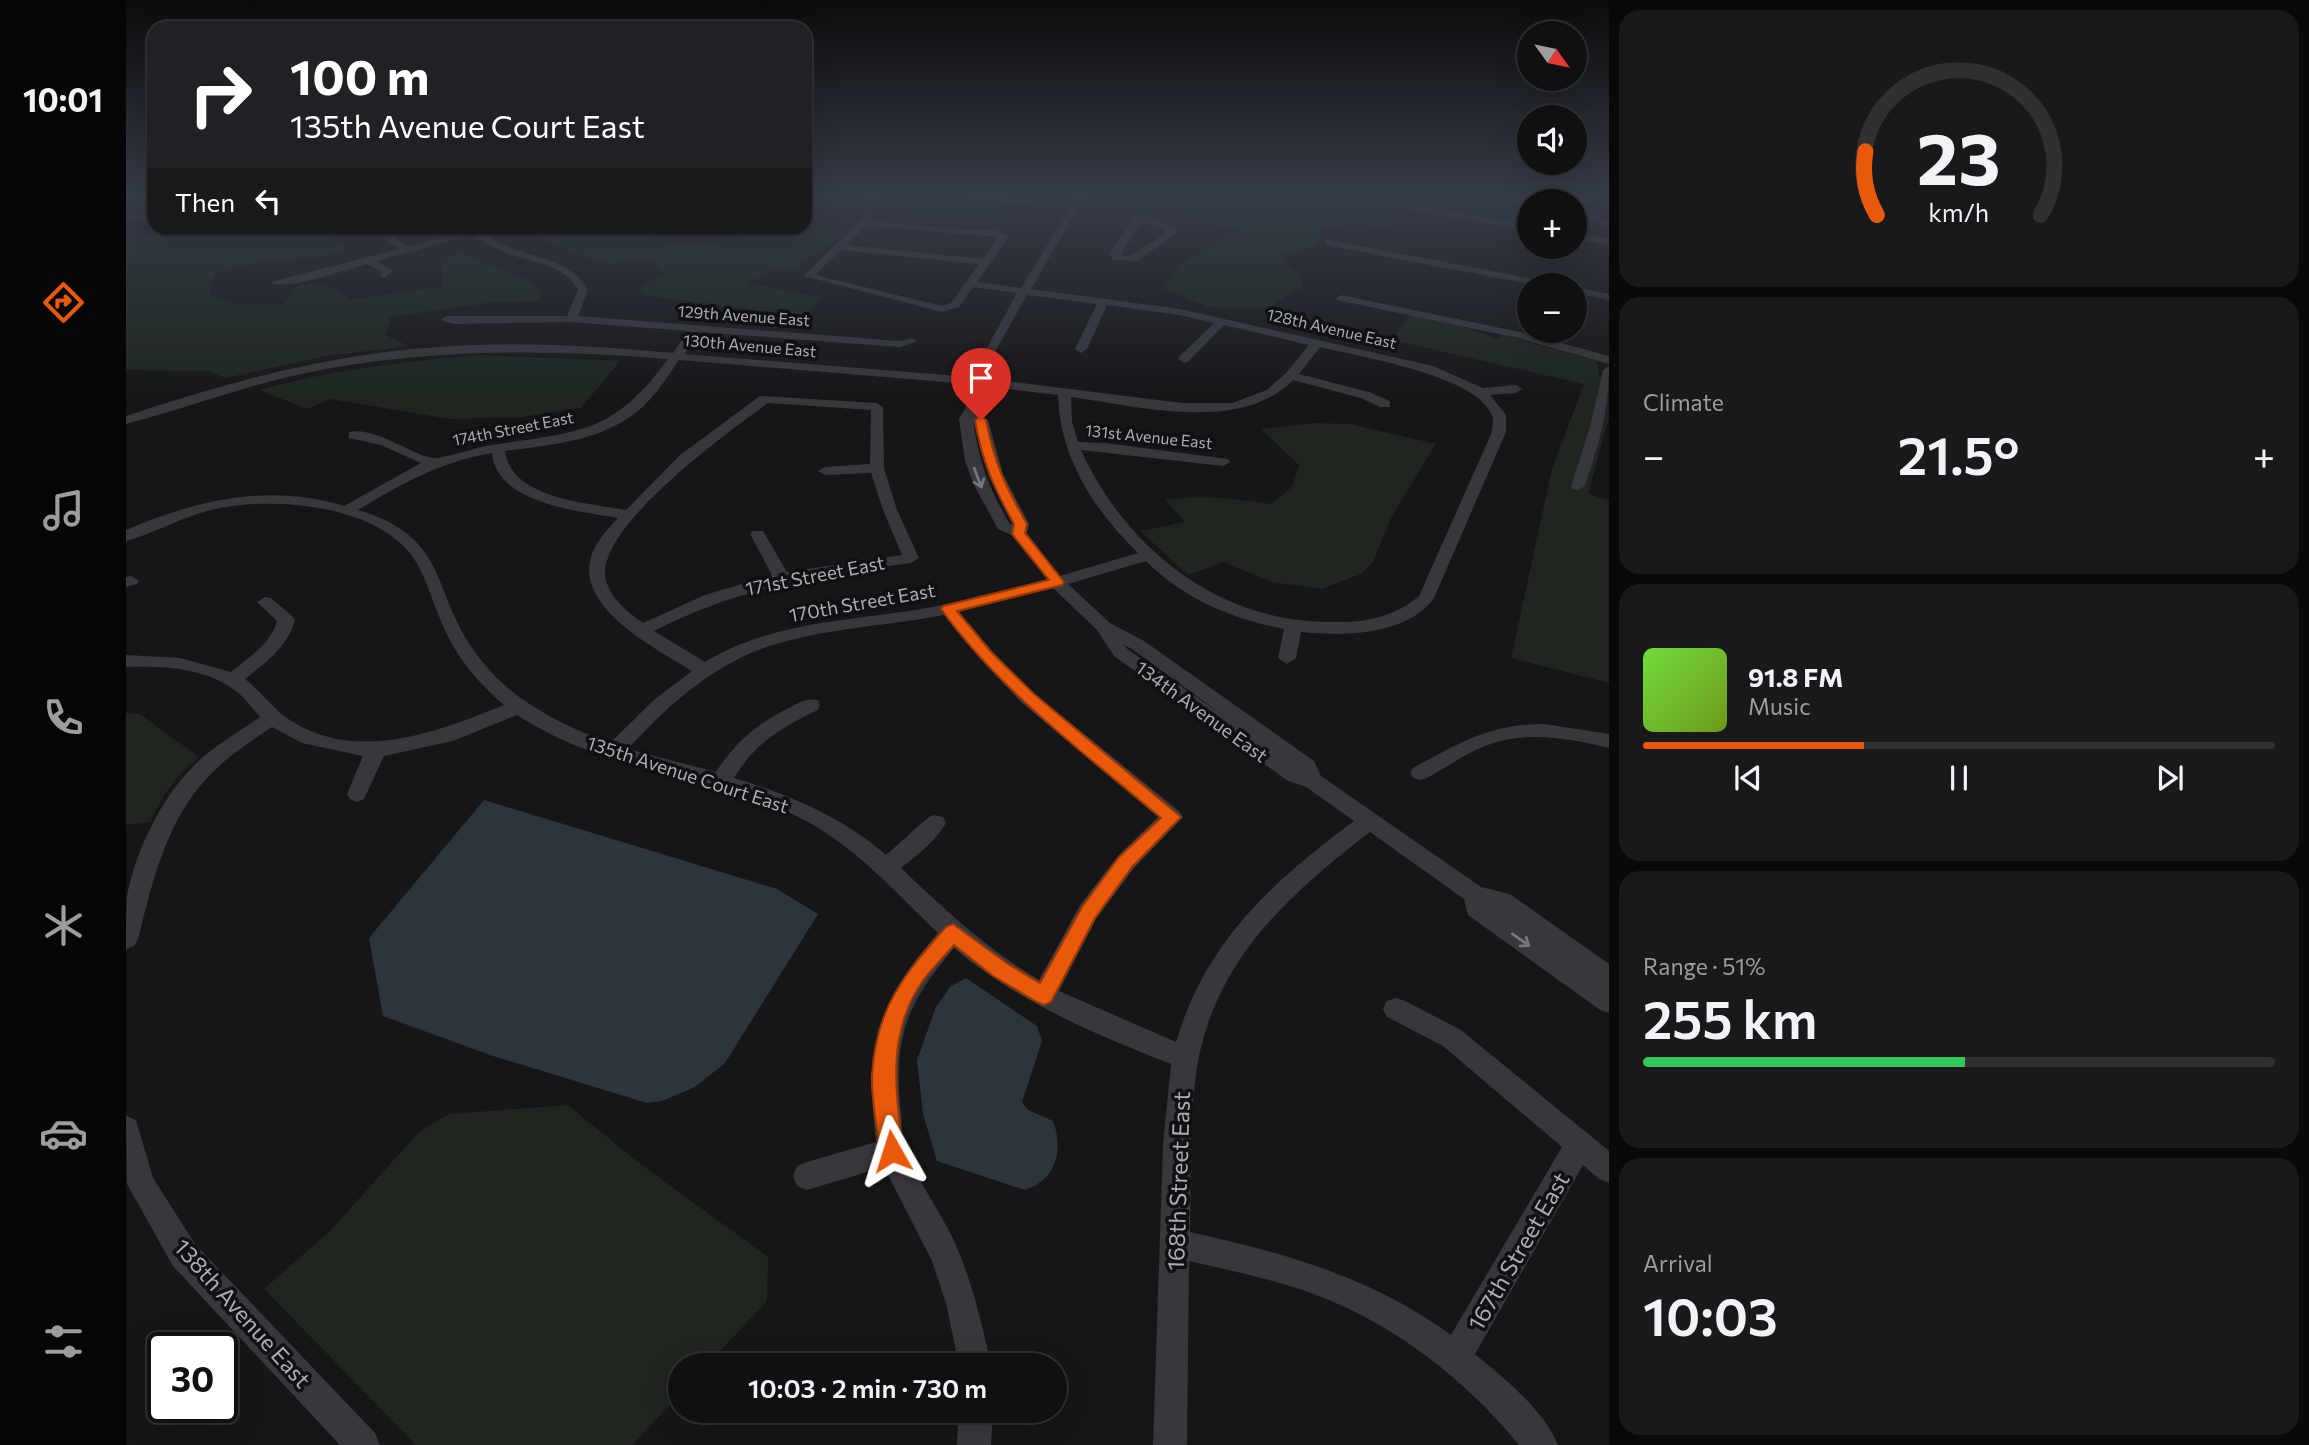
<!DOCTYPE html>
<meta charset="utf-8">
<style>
body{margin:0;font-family:Commissioner,sans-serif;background:#19191b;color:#f1f3f6;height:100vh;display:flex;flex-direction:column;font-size:26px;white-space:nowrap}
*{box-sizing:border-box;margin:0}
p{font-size:23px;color:#9c9d9f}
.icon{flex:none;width:38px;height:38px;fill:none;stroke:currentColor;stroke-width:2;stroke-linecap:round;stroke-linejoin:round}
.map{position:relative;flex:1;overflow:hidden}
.sheet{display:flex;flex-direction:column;gap:10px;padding:10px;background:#09090a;width:700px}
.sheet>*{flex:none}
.top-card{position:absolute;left:21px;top:21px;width:665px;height:214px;border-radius:21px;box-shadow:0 7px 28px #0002,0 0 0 2px #303032;background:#202124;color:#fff;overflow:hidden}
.needle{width:46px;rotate:123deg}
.controls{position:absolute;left:1391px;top:21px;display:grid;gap:14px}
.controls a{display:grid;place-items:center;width:70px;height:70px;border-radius:50%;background:#101012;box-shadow:0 7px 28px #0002,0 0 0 2px #303032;font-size:35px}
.speed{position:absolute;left:21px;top:1332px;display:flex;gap:14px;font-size:35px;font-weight:700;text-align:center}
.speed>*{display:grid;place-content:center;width:91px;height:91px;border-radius:50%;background:#101012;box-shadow:0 7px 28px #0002,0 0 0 2px #303032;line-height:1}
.speed .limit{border:4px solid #111;border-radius:10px;background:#fff;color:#111}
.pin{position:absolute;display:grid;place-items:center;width:60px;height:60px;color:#fff;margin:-72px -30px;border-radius:50% 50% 50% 0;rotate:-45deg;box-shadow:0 0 7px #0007}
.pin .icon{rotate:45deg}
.me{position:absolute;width:77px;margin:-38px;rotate:354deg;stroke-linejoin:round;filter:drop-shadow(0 0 5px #0008)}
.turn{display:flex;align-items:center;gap:24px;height:147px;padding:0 28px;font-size:32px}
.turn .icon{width:91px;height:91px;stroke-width:2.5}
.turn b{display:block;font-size:49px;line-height:60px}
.then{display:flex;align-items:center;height:66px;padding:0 28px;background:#0003;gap:14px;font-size:26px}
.big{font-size:52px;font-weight:600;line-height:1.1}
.sheet .tile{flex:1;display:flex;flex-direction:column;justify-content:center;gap:10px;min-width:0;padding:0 24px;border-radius:21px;background:#19191b}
.sheet .dial{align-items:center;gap:0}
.dial svg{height:182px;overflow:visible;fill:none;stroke:#303032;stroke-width:7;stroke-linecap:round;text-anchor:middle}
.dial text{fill:#f1f3f6;stroke:none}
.song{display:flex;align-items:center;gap:21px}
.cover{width:84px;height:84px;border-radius:10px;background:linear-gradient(135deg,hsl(100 70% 55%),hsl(80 70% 35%))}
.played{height:7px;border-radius:4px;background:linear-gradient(90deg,#ea580c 35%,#303032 35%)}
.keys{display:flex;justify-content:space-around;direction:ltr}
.heat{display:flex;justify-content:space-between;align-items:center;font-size:38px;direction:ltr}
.charge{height:10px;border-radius:5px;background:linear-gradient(90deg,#34c759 51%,#303032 0)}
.trip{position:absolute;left:542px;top:1353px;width:399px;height:70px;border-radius:35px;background:#101012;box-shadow:0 7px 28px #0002,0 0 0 2px #303032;font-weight:600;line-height:70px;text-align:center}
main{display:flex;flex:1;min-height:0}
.tab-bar{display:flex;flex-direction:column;width:126px;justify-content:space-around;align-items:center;background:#060607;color:#9c9d9f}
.tab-bar .icon{width:49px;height:49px}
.tab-bar .active{color:#ea580c}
.tab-bar b{font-size:32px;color:#f1f3f6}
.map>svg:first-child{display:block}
.green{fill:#1e261f}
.water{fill:#2c353c}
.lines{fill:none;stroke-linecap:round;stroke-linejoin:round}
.minor{fill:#37383d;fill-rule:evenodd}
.oneway{stroke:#757881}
.route{fill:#ea580c;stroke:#983908;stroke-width:2}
.labels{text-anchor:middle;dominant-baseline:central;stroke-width:7;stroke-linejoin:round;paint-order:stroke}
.far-street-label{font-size:16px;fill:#a8adb8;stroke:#111113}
.street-label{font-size:19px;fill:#a8adb8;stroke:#111113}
.near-street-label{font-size:23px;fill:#a8adb8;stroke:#111113}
</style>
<main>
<nav class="tab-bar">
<b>10:01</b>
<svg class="icon active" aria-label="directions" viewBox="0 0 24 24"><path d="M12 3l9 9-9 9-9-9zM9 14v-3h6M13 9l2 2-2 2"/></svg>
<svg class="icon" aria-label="music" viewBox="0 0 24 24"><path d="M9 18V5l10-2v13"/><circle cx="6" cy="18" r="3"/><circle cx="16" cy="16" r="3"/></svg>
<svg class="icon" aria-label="phone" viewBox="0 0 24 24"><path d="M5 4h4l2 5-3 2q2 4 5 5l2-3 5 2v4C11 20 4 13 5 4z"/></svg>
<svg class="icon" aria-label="climate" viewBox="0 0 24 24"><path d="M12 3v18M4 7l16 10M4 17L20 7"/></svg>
<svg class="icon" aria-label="car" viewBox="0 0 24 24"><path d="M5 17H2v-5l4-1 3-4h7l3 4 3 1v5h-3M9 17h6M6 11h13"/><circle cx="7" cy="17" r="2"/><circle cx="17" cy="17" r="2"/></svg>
<svg class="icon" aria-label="filters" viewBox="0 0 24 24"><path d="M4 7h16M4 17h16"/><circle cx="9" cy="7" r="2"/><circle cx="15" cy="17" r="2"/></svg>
</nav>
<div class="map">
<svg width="1483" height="1445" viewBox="0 0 1483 1445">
<rect width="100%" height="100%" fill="#161618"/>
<g class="green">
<polygon points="792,197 851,199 849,204 888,208 881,219 778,214"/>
<path d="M1045,197H1159L1200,201L1206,197H1237L1229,204L1231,209L1265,217L1269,222L1263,228L1230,225L1194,228L1192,233L1195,239L1189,247L1156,253L1154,259L1176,277L1175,287L1142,309L1082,307L1037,288C1051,263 1078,246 1106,237C1115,235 1125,238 1131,232L1107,230L1048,211L1044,207Z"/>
<polygon points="1338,197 1483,197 1483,204 1450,199 1404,201 1403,226 1347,217 1351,209 1331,206"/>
<polygon points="697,227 723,230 666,271 648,269 620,283 694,297 679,316 517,295 512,288 539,273 522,261 480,264 406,237 394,228 480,228 560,246 599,241 657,228"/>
<path d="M75,228H217L206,240L224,249L200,256L135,262L89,273L83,293L113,304H158L170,286C193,282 205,284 223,299L315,287L317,269L314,256L335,253L405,281L416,293L415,301L360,303L265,317L259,335L283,346L200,356L99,378L82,371L0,370V233C23,236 55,242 75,228Z"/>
<polygon points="1283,315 1334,326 1372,339 1377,335 1471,361 1473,377 1483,380 1483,417 1462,494 1483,500 1483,683 1385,658 1426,469 1458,384 1266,340"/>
<path d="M351,355L494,361L455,408L396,417L323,419L204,399L181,409L133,390C205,370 277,362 351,355Z"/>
<path d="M1189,423L1224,424L1310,444L1266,516L1247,562L1235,574L1195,589L1145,582L1098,562L1062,575L1014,531L1059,522L1039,500C1075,494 1110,499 1145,504L1166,487L1173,465L1135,429Z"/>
<path d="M0,713L14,714L73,757C49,778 38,791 25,822L0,825Z"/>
<polygon points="442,1105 513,1163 642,1257 641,1301 581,1365 555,1365 555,1393 506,1445 290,1445 138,1289 204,1231 293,1132 323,1114"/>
</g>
<g class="water">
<polygon points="358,800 651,889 692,914 599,1063 569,1087 536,1101 521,1103 367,1056 257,1016 243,938"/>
<path d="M840,978L911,1026L916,1041L896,1102L902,1110L927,1121C938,1150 930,1180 899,1190L811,1161L797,1114L791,1060L810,1007L825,986Z"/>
</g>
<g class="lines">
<g class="minor">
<path d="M744,197H752L745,204L748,218L745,221L844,230L869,229L883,236L851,282L895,288L944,208L843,200L839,197L946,203L950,197H958L905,289L1054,309L1307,366L1357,388L1390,385L1396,389L1390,393L1364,395L1380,415V432L1308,598C1280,636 1218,636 1175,632L1170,658L1161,664L1152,658L1158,629C1106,619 1058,599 1020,561L942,584L984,623L1018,641L1188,761L1195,776L1355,887L1384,894L1483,964V1013L1474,1010L1342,915L1338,899L1244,832C1157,899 1082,967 1069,1082C1063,1132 1065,1182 1064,1232C1158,1253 1246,1277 1325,1335L1436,1147L1317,1046L1261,1017L1257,1009L1261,1001L1270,998L1279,1001L1335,1030L1483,1151V1183L1473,1179L1457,1165L1349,1354C1379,1379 1417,1409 1432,1445H1393C1341,1381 1271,1326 1193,1296C1151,1280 1107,1271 1063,1261L1061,1445H1027L1037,1145L1045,1064C968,1034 892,1002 828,948C780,1004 767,1038 775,1113C776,1126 776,1141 781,1154C794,1185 815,1212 829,1243C846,1282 856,1323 865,1365H833L820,1303L806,1261L758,1167L681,1190L671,1186L667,1176L671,1166L681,1162L750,1142C740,1049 749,1005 812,933C766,889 724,840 664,813C574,774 474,770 391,715L327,741L258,756L238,799L231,802L224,799L221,794L237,756L176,743L146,727C125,741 103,755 86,773C41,817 27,880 12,939L8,946L0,949C0,932 0,912 1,896C11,846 39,790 77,757C95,742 115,730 134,717C125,707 118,696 107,689C77,667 35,666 0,667V655L54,658L105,672C122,658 145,644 151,621L131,602L139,597L145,598L166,616L169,620C162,647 139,663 119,679C136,692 148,711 167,722C234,763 313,731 378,705C351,682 328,654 315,621C307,603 302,584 293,567C261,504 145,495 85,510C56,517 29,533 0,541V530C70,500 143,483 218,506L295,463L255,445L223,438V432C252,426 291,459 309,458C324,457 350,447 367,445C454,431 486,435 542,359C418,349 297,348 175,374C115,387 59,409 0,424V416C101,382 205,354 312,347C391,341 469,346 547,353L562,331L444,322L328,324L317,321L315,319L321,316H441L452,290C438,263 405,263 380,253C368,248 357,241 345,235L251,261L267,271L258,278L253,275L256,272L241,264C221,269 160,292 145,282L273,249L260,241L253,228H261L267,237L283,246L352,228H365L355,232C365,238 375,244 385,248C414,260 446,260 462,290L452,316L774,341L786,338L792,341L774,347L573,332L558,354L845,377L891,293L847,287L833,307L816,312L678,276L738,217L737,204ZM740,226L872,237L857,259L720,245ZM715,250L853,264L825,303L816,306L689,275ZM901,295L971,304L949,349L955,353L961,349L981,305L1054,315L1088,323L1054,356L1052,359L1058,363L1062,362L1098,325L1183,345L1160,373L1141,390L1106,403H1056L857,378L869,352ZM1194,347C1231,356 1354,376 1366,416C1368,420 1366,428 1366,432L1293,596C1267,618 1237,623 1203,622C1093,622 1000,549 955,450L1097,466L1104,462L1102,459L979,443L952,442L946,422L945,397C1012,406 1114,434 1167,380L1235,398L1254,407H1264V401L1243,392L1173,374ZM553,360L843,384L839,409L833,419L839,461L848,485L872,529L888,536L921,579C881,590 841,601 801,608C726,621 646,621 579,662L528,631C614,587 691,576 785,563L793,558L771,510L758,468L757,407L751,403L634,396L554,455L500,510C461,503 385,499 379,451C425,445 475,441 512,411C529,397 541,377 553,360ZM855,386L932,395C934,458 968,510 1012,553L934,576L901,533L903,524L877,474L862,420L851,411ZM642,403L745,410L744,464L699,467L692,471L699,475L745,473L757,510L776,555L661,572L637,531H627L624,534L646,575L579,595L517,623C501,612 480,594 479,574C478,521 601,433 642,403ZM847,420L862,474L887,525L883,523C861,483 854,465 847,420ZM366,453C371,504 452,511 492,518C482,529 469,542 465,557C450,609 531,649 566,671L529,699L484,743C431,723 382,699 349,652C304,589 323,537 232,510C275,484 316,461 366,453ZM927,588L971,630L988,656L1162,781L1180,787L1228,821C1146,882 1080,941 1050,1042L933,991L970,919L1008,868L1057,817L1053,811L909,694L867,652L833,612ZM818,615L855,660L895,702L1032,817L992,856L954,905L913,980C861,949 819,910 775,868C791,855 809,842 820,823L817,817C811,816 810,814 805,816C801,817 768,849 760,855C715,816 664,795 608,778C629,743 656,727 692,710L694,705L692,700C682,698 674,702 665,707C632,723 610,741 590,772L502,749C541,706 588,664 644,646C700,628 760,626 818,615ZM998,645L1006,649L1102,719L1000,648Z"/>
<polygon points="1275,203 1404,225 1404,231 1272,208 1272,204"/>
<polygon points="1457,212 1483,220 1483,226 1454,217 1452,215"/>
<polygon points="0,214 28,215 28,221 0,220"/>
<path d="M1009,214H1026V218L1049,227L1051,233L1011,261L987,260L984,253ZM1016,221L1041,232L1005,256L995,255Z"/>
<polygon points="1449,233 1483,239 1483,245 1449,239"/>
<polygon points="1202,240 1424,282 1429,285 1409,285 1199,245 1199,241"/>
<polygon points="1449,287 1483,294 1483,300 1449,293"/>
<polygon points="1215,295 1394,332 1483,356 1483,364 1392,338 1211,300 1210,298"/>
<path d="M1483,366C1483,412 1473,443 1459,486L1452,490L1447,489L1445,486L1464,427L1477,370Z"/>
<polygon points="5,576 13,581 11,584 0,587 0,577"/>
<path d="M1418,724L1483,734V748C1443,738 1398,730 1359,746C1338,754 1320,768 1301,778L1294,780L1287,778L1284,773L1287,768C1333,743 1363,724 1418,724Z"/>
<polygon points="0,1116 10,1120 27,1178 69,1244 249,1433 254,1445 214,1445 47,1266 1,1184"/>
<polygon points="833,1410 867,1410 865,1445 831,1445"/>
</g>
</g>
<defs><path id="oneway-shaft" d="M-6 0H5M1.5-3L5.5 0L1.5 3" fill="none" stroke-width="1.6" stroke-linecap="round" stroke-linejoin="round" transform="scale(1.75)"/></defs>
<g class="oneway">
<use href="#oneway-shaft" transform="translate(852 478) rotate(69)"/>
<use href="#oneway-shaft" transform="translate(1395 940) rotate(35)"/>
</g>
<linearGradient id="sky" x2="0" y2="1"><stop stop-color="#0c0c0d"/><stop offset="0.49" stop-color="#363c48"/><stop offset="1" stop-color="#363c48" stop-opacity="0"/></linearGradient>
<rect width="1483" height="399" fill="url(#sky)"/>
<path class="route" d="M855,416L860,420C868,462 880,488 901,524L899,533L938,582L936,585L831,611L866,653L908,694L1055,817L1006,867L969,918L925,1002L918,1005L911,1002L867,976L828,945C818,957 805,969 796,982C760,1035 770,1092 777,1151L774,1159L766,1163L757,1159L754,1151C751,1127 745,1099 746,1075C750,1008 778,974 820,927L827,924L882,964L914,983L956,907L993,857L1035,818C958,753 874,691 815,609L817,606L923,580L886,534L888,524C868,488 856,462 849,420Z"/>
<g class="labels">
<g class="far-street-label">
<text transform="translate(618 315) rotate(4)">129th Avenue East</text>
<text transform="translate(1206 328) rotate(13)">128th Avenue East</text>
<text transform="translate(624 345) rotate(5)">130th Avenue East</text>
<text transform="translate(387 428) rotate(-11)">174th Street East</text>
<text transform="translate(1023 436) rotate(6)">131st Avenue East</text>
</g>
<g class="street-label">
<text transform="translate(689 575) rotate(-11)">171st Street East</text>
<text transform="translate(736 602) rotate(-10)">170th Street East</text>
<text transform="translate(1076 711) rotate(36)">134th Avenue East</text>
<text transform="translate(562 774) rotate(18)">135th Avenue Court East</text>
</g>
<g class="near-street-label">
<text transform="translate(1052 1181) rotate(-88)">168th Street East</text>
<text transform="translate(1392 1251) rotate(-60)">167th Street East</text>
<text transform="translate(117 1313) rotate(48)">138th Avenue East</text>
</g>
</g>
</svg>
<div class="controls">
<a><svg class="needle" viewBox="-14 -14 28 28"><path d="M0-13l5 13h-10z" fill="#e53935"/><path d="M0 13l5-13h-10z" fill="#9c9d9f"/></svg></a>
<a><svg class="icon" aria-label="sound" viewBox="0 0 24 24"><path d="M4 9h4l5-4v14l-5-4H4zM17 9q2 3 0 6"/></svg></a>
<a>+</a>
<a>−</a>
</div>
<div class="speed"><div class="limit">30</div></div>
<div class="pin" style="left:855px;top:420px;background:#d93025"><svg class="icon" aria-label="arrive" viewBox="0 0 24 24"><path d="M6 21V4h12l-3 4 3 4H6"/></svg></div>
<svg class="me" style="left:766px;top:1151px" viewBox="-20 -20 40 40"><path d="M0-17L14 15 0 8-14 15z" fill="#ea580c" stroke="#fff" stroke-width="4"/></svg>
<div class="trip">10:03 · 2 min · 730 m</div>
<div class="top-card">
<div class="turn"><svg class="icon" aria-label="right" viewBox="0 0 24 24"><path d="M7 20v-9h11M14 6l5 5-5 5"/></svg><div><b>100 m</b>135th Avenue Court East</div></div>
<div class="then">Then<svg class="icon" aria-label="left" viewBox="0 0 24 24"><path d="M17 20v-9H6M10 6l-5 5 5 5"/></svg></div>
</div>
</div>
<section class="sheet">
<div class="tile dial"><svg viewBox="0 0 100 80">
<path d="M14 69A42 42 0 1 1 86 69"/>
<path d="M14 69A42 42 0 0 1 9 41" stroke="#ea580c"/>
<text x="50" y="56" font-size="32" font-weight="700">23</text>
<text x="50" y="72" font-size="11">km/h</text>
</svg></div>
<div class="tile"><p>Climate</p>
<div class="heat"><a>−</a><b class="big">21.5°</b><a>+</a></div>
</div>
<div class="tile">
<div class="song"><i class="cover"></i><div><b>91.8 FM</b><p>Music</p></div></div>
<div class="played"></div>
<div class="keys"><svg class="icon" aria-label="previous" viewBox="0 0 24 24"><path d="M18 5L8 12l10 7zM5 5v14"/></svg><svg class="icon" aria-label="pause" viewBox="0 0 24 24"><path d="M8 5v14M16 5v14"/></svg><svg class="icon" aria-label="next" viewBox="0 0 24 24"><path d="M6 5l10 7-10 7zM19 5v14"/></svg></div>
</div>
<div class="tile"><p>Range · 51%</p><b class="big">255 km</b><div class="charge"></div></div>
<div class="tile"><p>Arrival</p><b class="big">10:03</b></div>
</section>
</main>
